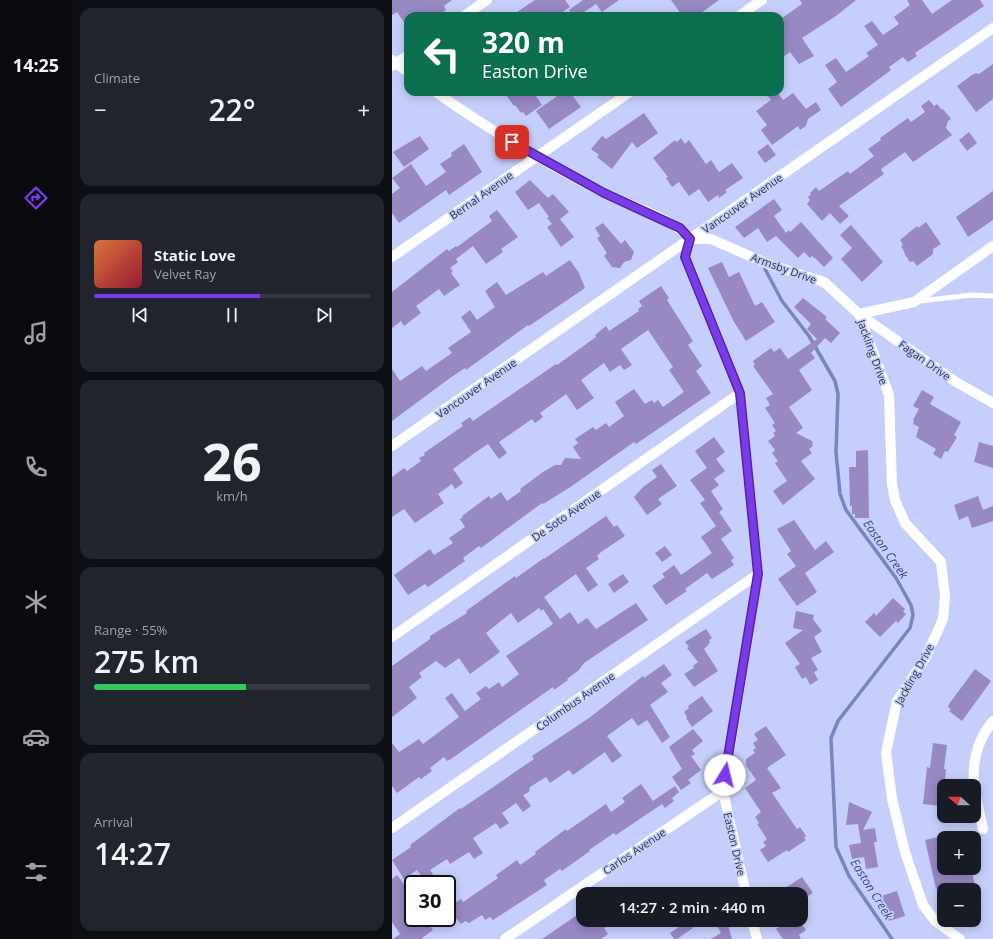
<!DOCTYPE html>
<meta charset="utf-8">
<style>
body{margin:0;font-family:"Open Sans",sans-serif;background:#20242c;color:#f1f3f6;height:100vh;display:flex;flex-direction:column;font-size:15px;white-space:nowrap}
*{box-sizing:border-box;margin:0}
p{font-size:13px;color:#9ea1a6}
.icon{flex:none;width:22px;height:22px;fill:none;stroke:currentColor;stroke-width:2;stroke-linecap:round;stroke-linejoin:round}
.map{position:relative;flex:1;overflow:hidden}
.details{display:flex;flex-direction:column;gap:8px;padding:8px;background:#0d0f14;width:320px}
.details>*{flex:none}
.guide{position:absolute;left:12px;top:12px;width:380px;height:84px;border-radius:12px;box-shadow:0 2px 10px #0003;background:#0b6e4f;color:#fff;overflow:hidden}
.needle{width:26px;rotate:290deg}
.controls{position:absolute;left:545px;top:779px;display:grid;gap:8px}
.controls a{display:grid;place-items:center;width:44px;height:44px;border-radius:8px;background:#171b24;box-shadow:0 2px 10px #0003;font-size:20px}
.speed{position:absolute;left:12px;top:875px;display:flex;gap:8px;font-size:20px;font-weight:700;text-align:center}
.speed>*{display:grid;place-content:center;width:52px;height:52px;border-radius:50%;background:#171b24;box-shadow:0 2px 10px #0003;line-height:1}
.speed .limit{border:2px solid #111;border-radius:6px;background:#fff;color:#111}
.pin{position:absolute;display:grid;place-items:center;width:34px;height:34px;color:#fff;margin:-17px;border-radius:8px;box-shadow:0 2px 6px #0006}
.me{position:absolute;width:44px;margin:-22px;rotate:9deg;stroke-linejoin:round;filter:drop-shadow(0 0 3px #0008)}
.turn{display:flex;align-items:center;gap:14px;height:84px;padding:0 12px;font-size:18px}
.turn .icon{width:52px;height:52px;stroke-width:2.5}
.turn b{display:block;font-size:28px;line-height:34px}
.big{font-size:30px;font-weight:600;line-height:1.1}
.details .tile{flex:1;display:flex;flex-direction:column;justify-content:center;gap:6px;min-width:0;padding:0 14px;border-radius:12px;background:#20242c}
.details .dial{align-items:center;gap:0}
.dial b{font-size:52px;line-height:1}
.song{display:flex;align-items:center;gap:12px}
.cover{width:48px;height:48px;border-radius:6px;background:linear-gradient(135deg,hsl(20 70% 55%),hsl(350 70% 35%))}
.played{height:4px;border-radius:2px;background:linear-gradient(90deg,#7c3aed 60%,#363941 60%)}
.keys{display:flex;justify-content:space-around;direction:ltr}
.heat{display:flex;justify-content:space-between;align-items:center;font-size:22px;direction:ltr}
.charge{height:6px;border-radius:3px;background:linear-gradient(90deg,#34c759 55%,#363941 0)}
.trip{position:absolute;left:184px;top:887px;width:232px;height:40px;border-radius:12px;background:#171b24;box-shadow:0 2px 10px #0003;font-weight:600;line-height:40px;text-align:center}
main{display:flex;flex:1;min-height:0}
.tab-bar{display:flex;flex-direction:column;width:72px;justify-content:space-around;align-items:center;background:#090b0e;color:#9ea1a6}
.tab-bar .icon{width:28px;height:28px}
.tab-bar .on{color:#7c3aed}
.tab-bar b{font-size:18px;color:#f1f3f6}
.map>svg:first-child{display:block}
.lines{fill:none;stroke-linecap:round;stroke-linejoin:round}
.stream{stroke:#7a85bf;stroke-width:3.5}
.building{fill:#9888c4}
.service{stroke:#fff;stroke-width:5}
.minor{stroke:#fff;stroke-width:10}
.route-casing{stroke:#51269a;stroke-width:10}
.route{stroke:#7c3aed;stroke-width:7}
.labels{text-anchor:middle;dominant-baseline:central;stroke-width:3.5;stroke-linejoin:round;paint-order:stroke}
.street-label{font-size:11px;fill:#2e3348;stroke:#c6cffb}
.water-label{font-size:12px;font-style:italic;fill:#3c448c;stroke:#c6cffb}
</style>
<main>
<nav class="tab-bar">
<b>14:25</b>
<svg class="icon on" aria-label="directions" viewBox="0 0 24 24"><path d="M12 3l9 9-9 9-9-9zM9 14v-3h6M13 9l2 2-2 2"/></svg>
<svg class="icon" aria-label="music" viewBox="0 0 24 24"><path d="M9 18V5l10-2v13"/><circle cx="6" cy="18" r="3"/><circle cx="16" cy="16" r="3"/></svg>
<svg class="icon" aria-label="phone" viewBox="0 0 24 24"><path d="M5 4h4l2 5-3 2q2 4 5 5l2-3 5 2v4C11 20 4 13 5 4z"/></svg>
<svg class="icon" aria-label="climate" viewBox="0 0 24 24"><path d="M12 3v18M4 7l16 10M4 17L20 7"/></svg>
<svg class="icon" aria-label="car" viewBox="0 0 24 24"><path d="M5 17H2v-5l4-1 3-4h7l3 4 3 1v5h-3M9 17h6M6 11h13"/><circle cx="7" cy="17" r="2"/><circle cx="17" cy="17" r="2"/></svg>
<svg class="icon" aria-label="filters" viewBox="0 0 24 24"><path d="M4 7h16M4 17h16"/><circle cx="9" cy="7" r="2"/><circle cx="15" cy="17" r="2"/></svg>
</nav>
<section class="details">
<div class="tile"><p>Climate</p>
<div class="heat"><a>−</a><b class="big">22°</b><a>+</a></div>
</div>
<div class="tile">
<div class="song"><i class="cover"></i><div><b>Static Love</b><p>Velvet Ray</p></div></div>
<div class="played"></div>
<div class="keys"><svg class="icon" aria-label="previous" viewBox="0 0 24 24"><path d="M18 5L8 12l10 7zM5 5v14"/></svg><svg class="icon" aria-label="pause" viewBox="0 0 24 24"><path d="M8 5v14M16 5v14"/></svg><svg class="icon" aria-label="next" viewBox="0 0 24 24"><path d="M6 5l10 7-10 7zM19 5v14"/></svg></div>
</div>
<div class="tile dial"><b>26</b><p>km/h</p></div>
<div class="tile"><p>Range · 55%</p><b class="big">275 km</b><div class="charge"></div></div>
<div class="tile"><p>Arrival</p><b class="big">14:27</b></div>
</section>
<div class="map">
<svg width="601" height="939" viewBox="0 0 601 939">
<rect width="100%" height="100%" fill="#c6cffb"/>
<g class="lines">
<polyline class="stream" points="373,269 390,301 417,336 443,381 446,394 444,452 448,494 454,510 504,578 519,605 521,615 518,628 446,721 439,738 444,847 457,876 500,939"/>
</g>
<g class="building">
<polygon points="0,0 60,0 52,6 54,10 46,16 16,16 16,28 5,12 0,15"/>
<polygon points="143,0 173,0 178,7 165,16 119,16"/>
<polygon points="191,0 227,0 210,12 204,4 186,16 181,16 177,10"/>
<polygon points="279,0 327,0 305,16 287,16 287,11"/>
<polygon points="408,0 464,0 444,16 410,38 422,56 407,64 398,52 388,59 388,24 392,21 390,18 410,4"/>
<polygon points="515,0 530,0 540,14 560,0 588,0 592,6 523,53 525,56 516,62 511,57 497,67 499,70 449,107 436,89 445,82 433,65 444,58 454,72 477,56 474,53 486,45 472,26 480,21 491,35 507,24 502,17 518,5"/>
<polygon points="601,64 601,99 584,112 565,86 580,75 584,73 587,74"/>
<polygon points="112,92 141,92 150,105 134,116 131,112 129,113 123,105 122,106"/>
<polygon points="171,92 178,92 189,107 157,129 144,111"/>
<polygon points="373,92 385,92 391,100 401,93 414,109 424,102 429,110 416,119 414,126 408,130 406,126 380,145 369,130 375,125 364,111 379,100"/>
<polygon points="537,100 542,106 545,104 550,110 551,109 559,119 556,121 554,128 560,135 521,162 513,152 489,169 492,174 447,206 457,216 448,224 438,213 430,221 415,204 418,200 416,197 419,194 418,193 424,187 427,191 456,171 458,174 482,156 476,149 489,140 488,138 516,118 519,122 533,112 529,106"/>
<polygon points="252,113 266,133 245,148 240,142 220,169 205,157 207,155 199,149 210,136 214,139"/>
<polygon points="577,132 585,143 575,151 567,140"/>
<polygon points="28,136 37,149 12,167 1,152"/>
<polygon points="289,138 293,144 297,140 314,164 319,160 327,172 340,163 351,178 333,190 335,192 327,198 326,195 316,202 307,189 297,196 287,182 280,187 274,178 276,177 261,158 283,140 285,142"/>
<polygon points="72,144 90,172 57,195 54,190 7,223 0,213 0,194 8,188 0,178 19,164 34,186 54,172 48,164 60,156 59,153"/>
<polygon points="376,144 384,155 373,163 365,152"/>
<polygon points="138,180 156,198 161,194 177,212 168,219 182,237 169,247 155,227 160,224 155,218 157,217 147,203 136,210 123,192"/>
<polygon points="601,191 601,220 576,237 564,217"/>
<polygon points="382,199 390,210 382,216 394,233 397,230 398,232 409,222 441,258 432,267 425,260 420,256 418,258 412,252 406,258 384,236 375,242 366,228 352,238 343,227"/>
<polygon points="105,210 126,237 109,249 111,252 94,264 81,246 64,259 66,262 58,268 61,271 59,273 68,285 52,296 47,289 24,306 29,313 12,326 9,321 0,328 0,292 55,249 57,251 64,246 65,247 100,221 97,216"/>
<polygon points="534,222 549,244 541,249 541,254 525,266 521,261 518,262 512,253 513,253 509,246 511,245 508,240 525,226 526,228"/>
<polygon points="211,223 229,244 233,240 242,252 239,260 232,262 228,268 220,267 212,256 215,253 205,238 208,236 203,228"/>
<polygon points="459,225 491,262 470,282 449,259 460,248 448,235"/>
<polygon points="178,260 187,273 193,288 137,326 136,325 74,370 73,368 58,378 0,421 0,369 8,381 30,366 34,371 60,353 56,348 79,332 69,317 78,310 85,320 103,307 93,291 105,282 114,295 151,272 154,276"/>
<polygon points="330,262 337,277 347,272 363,306 370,302 383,322 354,341 342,322 316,268"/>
<polygon points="269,286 277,298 275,300 301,341 296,345 310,366 304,371 319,393 244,444 242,442 177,488 151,504 150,503 89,548 87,546 71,558 73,561 36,587 33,584 16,595 2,575 38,549 42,555 61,543 57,538 73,527 68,519 71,517 70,516 97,496 99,499 109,492 115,501 129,491 128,489 151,472 163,465 169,465 173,458 189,459 181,447 186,443 183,439 201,427 204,430 214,423 217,427 232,416 223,402 242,389 253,404 260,400 262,403 266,400 271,407 292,392 277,370 281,367 256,330 229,349 240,365 232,370 228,365 218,372 212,363 189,380 202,398 185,410 174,394 148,413 151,417 143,423 140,419 107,442 115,453 107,459 96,444 84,452 61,469 71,483 63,489 60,484 46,494 52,503 23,523 12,509 0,517 0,477 12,468 15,471 29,461 27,458 33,455 32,453 71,426 69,423 78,417 81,421 164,364 165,365 204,337 203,335 214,326 217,331 247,311 246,309 250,306 247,301"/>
<polygon points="411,298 435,317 433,319 448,333 439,343 433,338 419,353 423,358 407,370 420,390 397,407 411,428 404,433 420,441 421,446 417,449 420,453 409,461 423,479 391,505 381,491 395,481 383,463 386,461 380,453 383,450 376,441 383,436 381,433 384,431 380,425 383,423 373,408 378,405 374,398 381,394 361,366 363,365 361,361 379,348 382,352 388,348 396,359 425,339 415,329 419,324 402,307"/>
<polygon points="530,390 542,397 538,404 569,422 562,435 565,437 556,452 553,451 549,459 541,454 544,449 524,437 527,427 521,424 522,421 521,420 527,409 521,406"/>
<polygon points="322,437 333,452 324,459 333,471 322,479 327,485 319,491 331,509 327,512 340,531 329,539 342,558 339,560 342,565 320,579 315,573 293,589 295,591 274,605 260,586 273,577 270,574 282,565 289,575 320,553 309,537 324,526 308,503 313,500 298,480 315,468 303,451"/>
<polygon points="587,442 601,446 601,468 582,462"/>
<polygon points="476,450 477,518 463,518 463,514 460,514 460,506 458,506 457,467 464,467 464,451"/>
<polygon points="269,464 285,486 266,499 270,504 255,515 242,497 251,487 265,477 260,470"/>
<polygon points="586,496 591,510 601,506 601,521 580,528 576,516 567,520 562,505"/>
<polygon points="214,516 222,527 225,525 233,536 209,552 205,556 207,559 194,568 206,585 196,592 184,574 152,597 168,619 178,612 186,624 195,618 204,629 244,603 256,620 192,663 187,670 175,679 176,680 162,690 161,687 59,759 55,761 52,757 38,768 40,771 29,779 27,777 5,793 0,786 0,743 7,752 27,739 31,744 67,717 53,698 60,693 73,711 89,699 84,693 94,686 97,689 107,682 110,687 127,674 114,656 161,624 151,609 149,611 147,608 126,623 119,613 94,633 108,652 78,674 67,658 53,668 44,661 27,673 30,677 17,687 25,698 0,717 0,666 38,639 38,636 75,613 74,611 123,576 124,578 152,558 152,559"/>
<polygon points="402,520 423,550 434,541 442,552 413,573 425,592 405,606 386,579 404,566 395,554 399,551 385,529"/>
<polygon points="273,546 280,555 270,562 263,553"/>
<polygon points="231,574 237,582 222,593 216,584"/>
<polygon points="501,598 513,609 511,611 514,614 506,623 504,621 488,637 473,622 482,613 484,616"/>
<polygon points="404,611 422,615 421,619 430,631 422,637 430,652 419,658 426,670 422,672 426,680 418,685 414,677 410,679 403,667 408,664 393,643 411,630 401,628"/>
<polygon points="314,629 320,638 317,640 318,642 316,645 312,649 326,671 302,687 292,674 302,668 301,666 306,662 295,648 297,647 293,642"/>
<polygon points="272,664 280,675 269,683 276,692 258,705 278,737 270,743 255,720 246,726 240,718 215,736 230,756 220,763 213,752 181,775 177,770 158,783 154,777 138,787 137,792 131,795 139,806 131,812 124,803 110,813 117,823 108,829 104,823 81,838 91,853 82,859 77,852 58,864 55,859 38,870 45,881 40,884 35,884 25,870 12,879 0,860 19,847 18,845 68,808 69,809 142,759 140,756 197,718 251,676 252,678"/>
<polygon points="583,669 599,681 570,721 557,711 559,709 556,707 557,704"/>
<polygon points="310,696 321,711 300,727 294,718 295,717 292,712 297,708 296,706"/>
<polygon points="374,726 394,755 375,768 389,788 380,793 405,829 408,827 414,836 412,838 414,840 396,852 395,850 376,862 368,850 374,846 371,842 375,839 365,824 367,823 363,817 369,812 353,788 364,780 354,765 354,759 363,753 361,750 364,748 361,743 366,740 362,734"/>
<polygon points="301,729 311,741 300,750 303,754 299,756 309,770 296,780 299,783 289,790 280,777 290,769 277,747"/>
<polygon points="541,743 555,745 552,769 554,769 552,793 549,806 531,804 535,767 538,768"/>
<polygon points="249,784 261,801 283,786 287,792 280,798 282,801 273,808 270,804 224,835 222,833 197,850 198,851 170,871 168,869 152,880 155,885 101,920 98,917 93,920 90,915 77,923 73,921 69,924 55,908 69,899 71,902 106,878 104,875 125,860 128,865 144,854 143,852 174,829 175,831 214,804 219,812 233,802 230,798"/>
<polygon points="457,802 480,812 471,830 483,828 485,842 482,842 486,867 474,869 472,857 460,859 457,845 469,843 466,824 454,825"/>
<polygon points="546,837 552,868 579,868 584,890 572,890 570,883 544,889 533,840"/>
<polygon points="5,875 21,897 21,918 32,918 41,930 29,939 1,939 8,934 0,922 0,879"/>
<polygon points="410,877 421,893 412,898 410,894 384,894"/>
<polygon points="505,891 513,916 497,921 489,896"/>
<polygon points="191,911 191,920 223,920 212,928 216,934 209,939 150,939"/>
<polygon points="322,920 333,920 336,925 340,939 319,939 329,933"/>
<polygon points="397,920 401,924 407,920 414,930 407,935 409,939 391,939 384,929"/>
<polygon points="296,921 301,928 285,939 282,939 278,933"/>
</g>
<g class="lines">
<polyline class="service" points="527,301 580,295 601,296"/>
<g class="minor">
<polyline points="72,16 95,0"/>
<polyline points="347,16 370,0"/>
<polyline points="0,60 16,72"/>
<polyline points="0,66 16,55"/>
<path d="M44,92C96,130 153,162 210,192C236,206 280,217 298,239"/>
<polyline points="298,239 293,257 348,393 366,574 331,791 354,894"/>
<polyline points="298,239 319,239 376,264 432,282 467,314 522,302 601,246"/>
<polyline points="0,257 238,92"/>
<polyline points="467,314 497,395 500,484 503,500 513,523 549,562 553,597 551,619 534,657 505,701 494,752 500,799 513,852 531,905 543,921 568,939"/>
<polyline points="467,314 564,382 601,403"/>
<polyline points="0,446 601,28"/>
<polyline points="0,637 348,393"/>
<path d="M582,786C580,761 585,740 601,721"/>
<polyline points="582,787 591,829"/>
<polyline points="0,828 366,574"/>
<polyline points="360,920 365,939"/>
<polyline points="113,939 331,791"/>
</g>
</g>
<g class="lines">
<defs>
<polyline id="route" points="120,142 212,193 288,228 298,239 293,257 348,393 366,574 333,775"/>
</defs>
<use href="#route" class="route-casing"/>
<use href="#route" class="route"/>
</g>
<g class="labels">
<g class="street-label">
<text transform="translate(89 195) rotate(-35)">Bernal Avenue</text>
<text transform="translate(350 203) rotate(-35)">Vancouver Avenue</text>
<text transform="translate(392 268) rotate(20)">Armsby Drive</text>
<text transform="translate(481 352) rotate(70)">Jackling Drive</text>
<text transform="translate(533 360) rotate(35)">Fagan Drive</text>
<text transform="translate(84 388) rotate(-35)">Vancouver Avenue</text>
<text transform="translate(174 515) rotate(-35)">De Soto Avenue</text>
<text transform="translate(522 674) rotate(-61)">Jackling Drive</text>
<text transform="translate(183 701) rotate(-35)">Columbus Avenue</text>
<text transform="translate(343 844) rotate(77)">Easton Drive</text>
<text transform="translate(242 851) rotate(-34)">Carlos Avenue</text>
</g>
<g class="water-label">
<text transform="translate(494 549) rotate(55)">Easton Creek</text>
<text transform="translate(480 889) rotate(58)">Easton Creek</text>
</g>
</g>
</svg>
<div class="controls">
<a><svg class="needle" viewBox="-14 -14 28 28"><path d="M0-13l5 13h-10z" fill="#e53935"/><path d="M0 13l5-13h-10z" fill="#9ea1a6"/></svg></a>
<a>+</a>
<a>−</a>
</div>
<div class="speed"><div class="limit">30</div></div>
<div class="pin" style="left:120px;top:142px;background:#d93025"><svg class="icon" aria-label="arrive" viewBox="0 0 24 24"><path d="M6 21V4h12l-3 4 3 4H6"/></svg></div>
<svg class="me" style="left:333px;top:775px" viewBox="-20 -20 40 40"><circle r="19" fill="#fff"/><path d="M0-13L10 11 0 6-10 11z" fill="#7c3aed"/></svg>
<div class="trip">14:27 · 2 min · 440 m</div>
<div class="guide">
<div class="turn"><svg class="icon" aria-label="left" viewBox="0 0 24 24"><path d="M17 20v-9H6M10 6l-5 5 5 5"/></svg><div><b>320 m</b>Easton Drive</div></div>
</div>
</div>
</main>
